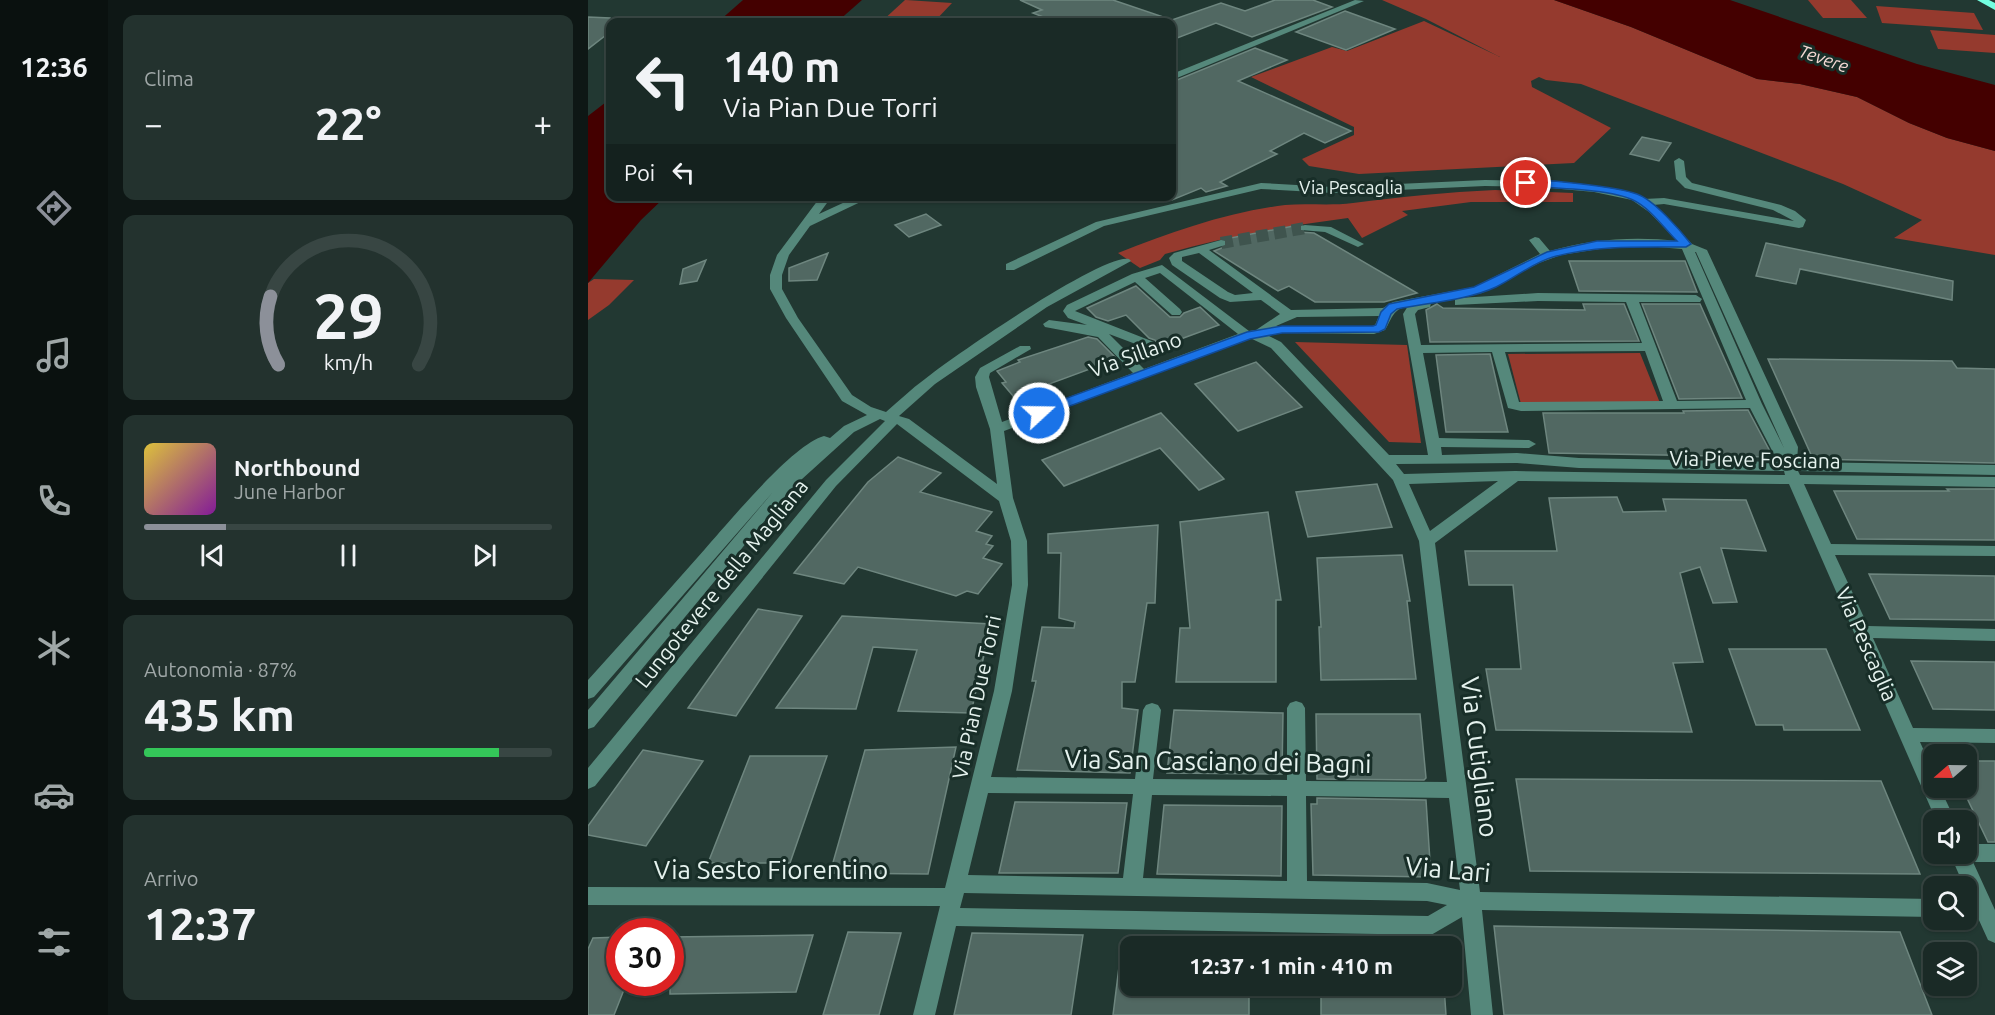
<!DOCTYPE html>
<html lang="it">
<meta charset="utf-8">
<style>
body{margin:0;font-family:Ubuntu,sans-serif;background:#23322e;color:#f1f3f6;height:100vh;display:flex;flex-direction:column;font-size:22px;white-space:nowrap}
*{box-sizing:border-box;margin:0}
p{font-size:20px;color:#9fa7a7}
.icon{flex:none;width:33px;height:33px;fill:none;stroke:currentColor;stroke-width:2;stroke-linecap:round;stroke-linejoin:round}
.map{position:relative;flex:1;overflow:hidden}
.details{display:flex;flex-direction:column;gap:15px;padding:15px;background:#0e1715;width:480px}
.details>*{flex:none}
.hud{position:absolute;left:18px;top:18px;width:570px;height:183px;border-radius:12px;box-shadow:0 2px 4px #0004,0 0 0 2px #384643;background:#1a2a26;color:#f1f3f6;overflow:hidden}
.needle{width:39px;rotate:250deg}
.fabs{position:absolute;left:1335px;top:744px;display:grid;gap:12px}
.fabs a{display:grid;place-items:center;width:54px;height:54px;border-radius:12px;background:#1a2a26;box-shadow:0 2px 4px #0004,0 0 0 2px #384643;font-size:30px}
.speed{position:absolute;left:18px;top:918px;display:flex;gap:12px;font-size:30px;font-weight:700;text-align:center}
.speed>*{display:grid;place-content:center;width:78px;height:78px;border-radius:50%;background:#1a2a26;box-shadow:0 2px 4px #0004,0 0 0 2px #384643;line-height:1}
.speed .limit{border:9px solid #d22;background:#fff;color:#111}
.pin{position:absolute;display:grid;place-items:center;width:51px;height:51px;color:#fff;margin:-26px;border:3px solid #fff;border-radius:50%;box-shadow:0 2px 6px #0007}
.me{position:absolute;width:66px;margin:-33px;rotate:69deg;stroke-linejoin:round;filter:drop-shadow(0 0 4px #0008)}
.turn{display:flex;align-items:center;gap:21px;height:126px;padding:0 18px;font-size:27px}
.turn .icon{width:78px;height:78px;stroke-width:2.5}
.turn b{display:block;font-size:42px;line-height:51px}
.then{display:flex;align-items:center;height:57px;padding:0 18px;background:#0003;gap:12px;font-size:22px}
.big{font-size:45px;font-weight:700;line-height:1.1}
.details .widget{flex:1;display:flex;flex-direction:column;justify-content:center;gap:9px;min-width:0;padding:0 21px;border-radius:12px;background:#23322e}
.details .dial{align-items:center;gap:0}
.dial svg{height:156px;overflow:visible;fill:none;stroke:#384643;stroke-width:7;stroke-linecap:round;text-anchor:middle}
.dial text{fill:#f1f3f6;stroke:none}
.song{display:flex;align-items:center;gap:18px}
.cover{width:72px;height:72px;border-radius:9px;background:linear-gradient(135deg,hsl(50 70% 55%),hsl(290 70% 35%))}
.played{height:6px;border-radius:3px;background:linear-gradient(90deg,#8c9099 20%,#384643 20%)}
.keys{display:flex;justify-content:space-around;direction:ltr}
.heat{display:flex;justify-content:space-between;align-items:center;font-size:33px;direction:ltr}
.charge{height:9px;border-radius:4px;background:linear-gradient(90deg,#34c759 87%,#384643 0)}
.trip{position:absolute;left:532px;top:936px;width:342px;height:60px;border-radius:12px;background:#1a2a26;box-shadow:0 2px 4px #0004,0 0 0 2px #384643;font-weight:700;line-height:60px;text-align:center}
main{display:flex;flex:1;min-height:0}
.menu{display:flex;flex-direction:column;width:108px;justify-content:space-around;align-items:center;background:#0a110f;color:#9fa7a7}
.menu .icon{width:42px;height:42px}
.menu .active{color:#8c9099}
.menu b{font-size:27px;color:#f1f3f6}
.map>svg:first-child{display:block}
.green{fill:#953a2e}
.water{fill:#400}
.building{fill:#516862;stroke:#6e867f;stroke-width:1.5}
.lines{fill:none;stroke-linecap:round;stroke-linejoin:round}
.minor-tunnel{stroke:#3f544e;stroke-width:12;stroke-dasharray:12 6;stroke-linecap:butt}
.minor{fill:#55887b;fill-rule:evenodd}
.highway{fill:#73fee0;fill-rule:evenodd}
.route{fill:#1a73e8;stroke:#114b97;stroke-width:1.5}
.labels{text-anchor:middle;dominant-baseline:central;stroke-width:6;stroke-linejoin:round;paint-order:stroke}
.far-water-label{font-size:18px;font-style:italic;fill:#f5d9d4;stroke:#182e28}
.far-street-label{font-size:18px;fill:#e5f2ee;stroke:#182e28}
.street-label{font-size:21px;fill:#e5f2ee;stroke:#182e28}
.near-street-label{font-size:26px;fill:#e5f2ee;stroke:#182e28}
</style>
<main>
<nav class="menu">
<b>12:36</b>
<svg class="icon active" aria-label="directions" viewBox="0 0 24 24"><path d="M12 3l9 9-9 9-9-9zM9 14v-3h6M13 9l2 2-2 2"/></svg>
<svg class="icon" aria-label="music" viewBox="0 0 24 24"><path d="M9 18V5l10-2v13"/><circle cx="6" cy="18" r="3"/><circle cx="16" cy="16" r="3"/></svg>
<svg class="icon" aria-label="phone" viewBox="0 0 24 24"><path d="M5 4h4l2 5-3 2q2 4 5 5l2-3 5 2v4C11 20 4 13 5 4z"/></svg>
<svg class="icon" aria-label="climate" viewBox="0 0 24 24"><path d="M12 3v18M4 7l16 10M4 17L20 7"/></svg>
<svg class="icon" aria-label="car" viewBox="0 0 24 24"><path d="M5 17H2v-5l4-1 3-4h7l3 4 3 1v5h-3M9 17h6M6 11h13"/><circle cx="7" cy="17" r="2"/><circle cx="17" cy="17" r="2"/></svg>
<svg class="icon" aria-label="filters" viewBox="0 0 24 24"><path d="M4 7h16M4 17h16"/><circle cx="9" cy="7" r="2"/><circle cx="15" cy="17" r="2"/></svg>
</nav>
<section class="details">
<div class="widget"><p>Clima</p>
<div class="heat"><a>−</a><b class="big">22°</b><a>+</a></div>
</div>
<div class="widget dial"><svg viewBox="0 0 100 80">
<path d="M14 69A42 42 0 1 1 86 69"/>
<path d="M14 69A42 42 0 0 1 10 34" stroke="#8c9099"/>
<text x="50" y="56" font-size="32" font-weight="700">29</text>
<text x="50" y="72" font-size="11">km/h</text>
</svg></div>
<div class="widget">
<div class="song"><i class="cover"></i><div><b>Northbound</b><p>June Harbor</p></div></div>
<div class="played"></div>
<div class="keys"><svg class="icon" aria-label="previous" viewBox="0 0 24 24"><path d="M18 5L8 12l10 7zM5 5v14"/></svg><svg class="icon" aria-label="pause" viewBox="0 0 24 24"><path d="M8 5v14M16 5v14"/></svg><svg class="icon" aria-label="next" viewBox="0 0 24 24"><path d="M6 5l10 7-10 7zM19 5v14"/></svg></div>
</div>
<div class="widget"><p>Autonomia · 87%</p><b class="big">435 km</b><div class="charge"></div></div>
<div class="widget"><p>Arrivo</p><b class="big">12:37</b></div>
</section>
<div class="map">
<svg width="1407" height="1015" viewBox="0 0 1407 1015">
<rect width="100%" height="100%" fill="#223832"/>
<g class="green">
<polygon points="317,0 318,0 364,3 346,22 293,22"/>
<polygon points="794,0 966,0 1043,27 1169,79 1212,84 1269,97 1321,123 1359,138 1407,151 1407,255 1306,238 1334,220 1255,184 993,84 958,80 951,77 943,81 944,87 1023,128 986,163 771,174 721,166 714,159 766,135 766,127 663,77 744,47 759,51 836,21 912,57 838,19"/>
<polygon points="1220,0 1263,0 1279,18 1235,18"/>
<polygon points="1288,6 1386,13 1395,30 1294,23"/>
<polygon points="1342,30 1407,35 1407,53 1350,49"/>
<path d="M907,190L985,193V202H883L814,211L820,215L774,238L760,218C698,226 637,237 577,254L572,260L552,268L530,253C583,232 640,212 697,205C719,203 742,206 765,203C813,197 859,192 907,190Z"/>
<polygon points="6,279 46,280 21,305 0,320 0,283"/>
<polygon points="707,342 819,345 833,443 801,442"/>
<polygon points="1052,353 1072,403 933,404 920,354"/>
</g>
<g class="water">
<polygon points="155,0 274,0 249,22 130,22"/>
<polygon points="966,0 1142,0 1329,64 1407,85 1407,151 1359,138 1321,123 1269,97 1212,84 1169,79 1043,27"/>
<polygon points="22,99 22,196 77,197 53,220 0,283 0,116"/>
</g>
<g class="building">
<polygon points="432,0 525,0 584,20 633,3 657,11 687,0 725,0 744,7 664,37 628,23 584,40 584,22 468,22 445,13 454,10"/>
<polygon points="757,11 807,29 758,50 708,32"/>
<polygon points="0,17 22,18 22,32 0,49"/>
<polygon points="667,48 699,60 650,81 763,131 737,143 716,133 682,151 689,154 632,182 639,186 618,192 613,188 584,200 584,82"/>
<polygon points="1054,137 1083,143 1071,161 1042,154"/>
<polygon points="338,214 353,225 321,237 307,225"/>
<polygon points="711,225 711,232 726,233 829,293 796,302 727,302 701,286 690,291 626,251 639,246 637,239"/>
<polygon points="1178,243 1365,281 1364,300 1212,269 1208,284 1168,276"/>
<polygon points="240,253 229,280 201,281 201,268"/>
<polygon points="118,260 109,281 92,284 95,269"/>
<polygon points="981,261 1097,261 1109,292 991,291"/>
<polygon points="548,286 582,317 592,317 596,313 612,307 631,325 571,347 567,340 561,338 538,315 520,321 508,317 499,308"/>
<polygon points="849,304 855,308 997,310 995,304 1036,304 1051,341 842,342 838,310"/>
<polygon points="1054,304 1112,304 1154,398 1091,399"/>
<polygon points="500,337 509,339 529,359 426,397 414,383 418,382 409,371 432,362 430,360"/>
<polygon points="902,354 920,432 858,432 848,355"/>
<polygon points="1180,359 1364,361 1369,368 1407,369 1407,463 1225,459"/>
<polygon points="668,362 714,407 650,431 607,384"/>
<polygon points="1160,410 1185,457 961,453 955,413 1096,413 1095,411"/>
<polygon points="573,413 636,479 611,490 572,448 476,486 454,460"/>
<polygon points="310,457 353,473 332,492 404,512 388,531 404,536 398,544 405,546 395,558 414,564 390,594 379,591 368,596 270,567 256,584 206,573 280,482"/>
<polygon points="789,484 804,527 720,537 708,492"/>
<polygon points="1359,489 1407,489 1407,540 1269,539 1246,491 1361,491"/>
<polygon points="1029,497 1035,512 1078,511 1075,499 1158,500 1178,551 1133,548 1149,602 1125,603 1112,567 1092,573 1115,662 1085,663 1104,732 908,730 898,669 933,669 925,585 881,585 877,551 969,551 961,498"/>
<polygon points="680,512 693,600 688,600 688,682 588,682 592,628 602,628 592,522"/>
<polygon points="570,525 567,603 559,603 547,682 534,682 534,708 550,710 542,773 429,770 448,681 444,681 454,627 486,628 487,622 471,618 473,553 460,553 460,534"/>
<polygon points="814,555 822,601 819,601 828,679 733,680 731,627 733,627 729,558"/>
<polygon points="1281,574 1407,576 1407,620 1302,619"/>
<polygon points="170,609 214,616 148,716 100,708"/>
<polygon points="254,616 403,624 383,713 310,711 329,650 285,647 268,709 188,708"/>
<polygon points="1141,649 1238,649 1272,730 1196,730 1195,725 1168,725"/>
<polygon points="1323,661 1407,662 1407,710 1345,709"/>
<polygon points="586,710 695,713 694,774 579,773"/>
<polygon points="728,714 832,714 838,778 836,780 729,779"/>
<polygon points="368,747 340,874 242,873 277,750"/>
<polygon points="55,750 115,761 58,846 0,835 0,826"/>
<polygon points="162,756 239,756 202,863 120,863"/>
<polygon points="1378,761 1407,761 1407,842 1400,842 1378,796"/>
<polygon points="928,779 1293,781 1332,874 942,871"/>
<polygon points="729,798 838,800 843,877 725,875 723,804 729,804"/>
<polygon points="427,802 539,803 530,873 411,873"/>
<polygon points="576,805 694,806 693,876 569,874"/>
<polygon points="906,926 1312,932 1344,1015 916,1015"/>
<polygon points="260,932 313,933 291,1015 235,1015"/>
<polygon points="384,933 495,935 483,1015 366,1015"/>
<polygon points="225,935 208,992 82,994 82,937"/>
<polygon points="32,937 32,982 39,982 26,1015 0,1015 0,949 5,938"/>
<polygon points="533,951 543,951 543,986 661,986 661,1015 525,1015"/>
<polygon points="733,986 856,986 858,1015 733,1015"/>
</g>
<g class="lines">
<polyline class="minor-tunnel" points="633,243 717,228"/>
<g class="minor">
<polygon points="767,0 776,1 584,80 584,74"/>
<path d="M1091,158L1096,161L1098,177L1104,183L1193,205L1207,211L1218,220L1215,227L1211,228L1076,204L1065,205L1104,244L1119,250L1210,447L1209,462L1407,465V475L1210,471L1212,475L1407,477V487L1216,484L1243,544L1407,546V556L1247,555L1280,626L1407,629V641L1285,638L1325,728L1407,729V743L1332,742L1346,773V788H1352L1367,820H1348L1201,484L930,481L847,543L892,892L1346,899V917L894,910L905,1015H883L874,917L843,935L368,926L347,1015H325L352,906L0,905V887L357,888L406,691L424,585L423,541L411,501L309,424L248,486L7,786L0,789V768L238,480L297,421L292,419L266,432L203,489L6,727L0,729V710L185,492L6,697L0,699V680C39,637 78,593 117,549C140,523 205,444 236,436L242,438L256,426L279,415L254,401L198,318L182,289V275L189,255L233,196H244L231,214L270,196H285L222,226L201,255L194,275V289L210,318L264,395L283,407L298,412C311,401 323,389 337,379C364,357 515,253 541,259L543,261L459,307L347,384L311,416L321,419L409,484L402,429L388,387L387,377L392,368L432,346H442L443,349L402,373L401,377L414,422L545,373L510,337L457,327L455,324L461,320L499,325L480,318L475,311L479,305L544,274L574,265L661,331L668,330L692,314L673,300L642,302L632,298L584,265L581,258L586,253L633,240L637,241V245L621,250L703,310L795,308L805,302L886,287L952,254L941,240L947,237L951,238L962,251C1001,239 1048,236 1089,241L1061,212L1044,200L1006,192L952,187L897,186L744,193L673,189L516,226L426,270H418V264L508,222L673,183L744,187L897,180L952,181L1006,186L1051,195L1056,199L1076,198L1206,221L1185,210L1097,188L1088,179L1086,161ZM1057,246L1094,249L1158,400L1089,401L1051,302H1112L1114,299L1108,295L950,293L871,298L867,299V305L950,301L1038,302L1054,343L833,345L827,314L830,310L842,307L843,303L894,293L951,263L973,255L1011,249ZM1107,252H1108L1196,448L1174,404ZM611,253L665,293L647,295L640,292L594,261V257ZM572,273L650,334L556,369L521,334L561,349L567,345L566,342L487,311L547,282L584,315H592L594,312L592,309L557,278ZM820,306L815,314L840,455H801L693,342L679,335L694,333L786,334L797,330C805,317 804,310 820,306ZM791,316L787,325L784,326H688L709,317ZM662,338L683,348L805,480L831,541L859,782L718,781L717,708L714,703L708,701L702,703L699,708V780L565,779L573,710L570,705L564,703L558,705L555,710L547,779L403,777L424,691L440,585L439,541L425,498L416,431ZM1057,351L1075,401L931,402L917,352ZM904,352L920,408L933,411L1162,408L1190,462L991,458L929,453L854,455L853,447L941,448L948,444L941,440L851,438L835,353ZM929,463L991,468L1196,471L1197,475L927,471L816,474L808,464ZM910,481L842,531L821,484ZM400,793L545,794L535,878L380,875ZM564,795L699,796V881L555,878ZM718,796L861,798L872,890L839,883L719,881ZM376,893L839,901L859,905L840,916L372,908Z"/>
<polygon points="717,225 743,227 776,244 770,247 737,232 713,230 713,226"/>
<polygon points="1378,844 1407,844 1407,862 1385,862 1407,910 1407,943 1400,940 1390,918 1378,917 1378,899 1382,899 1378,886 1376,886 1362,854 1378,854"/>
</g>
<polygon class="highway" points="1389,0 1401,0 1407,3 1407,10"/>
</g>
<path class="route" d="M935,181C954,178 1030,187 1049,194C1066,200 1092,230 1103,244L1098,247C1053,247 1009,245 965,257C944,263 927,278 908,287C880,300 839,303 809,309L803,314L797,329L791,332L694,333L662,339L455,416H446L444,413L446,410L659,332L694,326H785L788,325L793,312L801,304L886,287L959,252L1009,241H1089C1076,228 1062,208 1045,200C1024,189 963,188 938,186L933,183Z"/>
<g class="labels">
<g class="far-water-label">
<text transform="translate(1236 58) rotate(19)">Tevere</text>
</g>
<g class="far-street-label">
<text x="763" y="187">Via Pescaglia</text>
</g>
<g class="street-label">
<text transform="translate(547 354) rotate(-20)">Via Sillano</text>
<text transform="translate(1167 459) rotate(1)">Via Pieve Fosciana</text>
<text transform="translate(133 583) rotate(-51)">Lungotevere della Magliana</text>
<text transform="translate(1279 644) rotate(66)">Via Pescaglia</text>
<text transform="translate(388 697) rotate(-78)">Via Pian Due Torri</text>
</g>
<g class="near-street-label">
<text transform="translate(892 757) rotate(83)">Via Cutigliano</text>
<text transform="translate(630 761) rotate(1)">Via San Casciano dei Bagni</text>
<text x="183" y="869">Via Sesto Fiorentino</text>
<text transform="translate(860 869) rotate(5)">Via Lari</text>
</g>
</g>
</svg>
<div class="fabs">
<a><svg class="needle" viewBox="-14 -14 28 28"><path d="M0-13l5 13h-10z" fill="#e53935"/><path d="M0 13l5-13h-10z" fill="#9fa7a7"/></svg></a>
<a><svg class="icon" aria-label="sound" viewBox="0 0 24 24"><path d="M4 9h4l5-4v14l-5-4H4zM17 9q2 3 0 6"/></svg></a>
<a><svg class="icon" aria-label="search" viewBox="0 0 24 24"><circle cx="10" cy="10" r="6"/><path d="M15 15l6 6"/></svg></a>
<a><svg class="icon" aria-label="layers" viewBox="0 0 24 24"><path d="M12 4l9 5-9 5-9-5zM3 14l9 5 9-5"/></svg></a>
</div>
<div class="speed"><div class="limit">30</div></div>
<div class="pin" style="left:938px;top:183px;background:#d93025"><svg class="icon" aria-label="arrive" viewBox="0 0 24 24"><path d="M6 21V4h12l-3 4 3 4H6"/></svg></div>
<svg class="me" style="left:451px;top:413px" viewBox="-20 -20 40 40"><circle r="17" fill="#1a73e8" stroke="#fff" stroke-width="3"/><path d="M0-11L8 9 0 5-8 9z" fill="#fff"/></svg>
<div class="trip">12:37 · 1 min · 410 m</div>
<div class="hud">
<div class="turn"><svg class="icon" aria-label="left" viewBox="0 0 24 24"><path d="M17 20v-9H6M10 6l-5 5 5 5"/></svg><div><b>140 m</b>Via Pian Due Torri</div></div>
<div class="then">Poi<svg class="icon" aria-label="left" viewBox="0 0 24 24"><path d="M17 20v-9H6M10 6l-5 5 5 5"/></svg></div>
</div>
</div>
</main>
